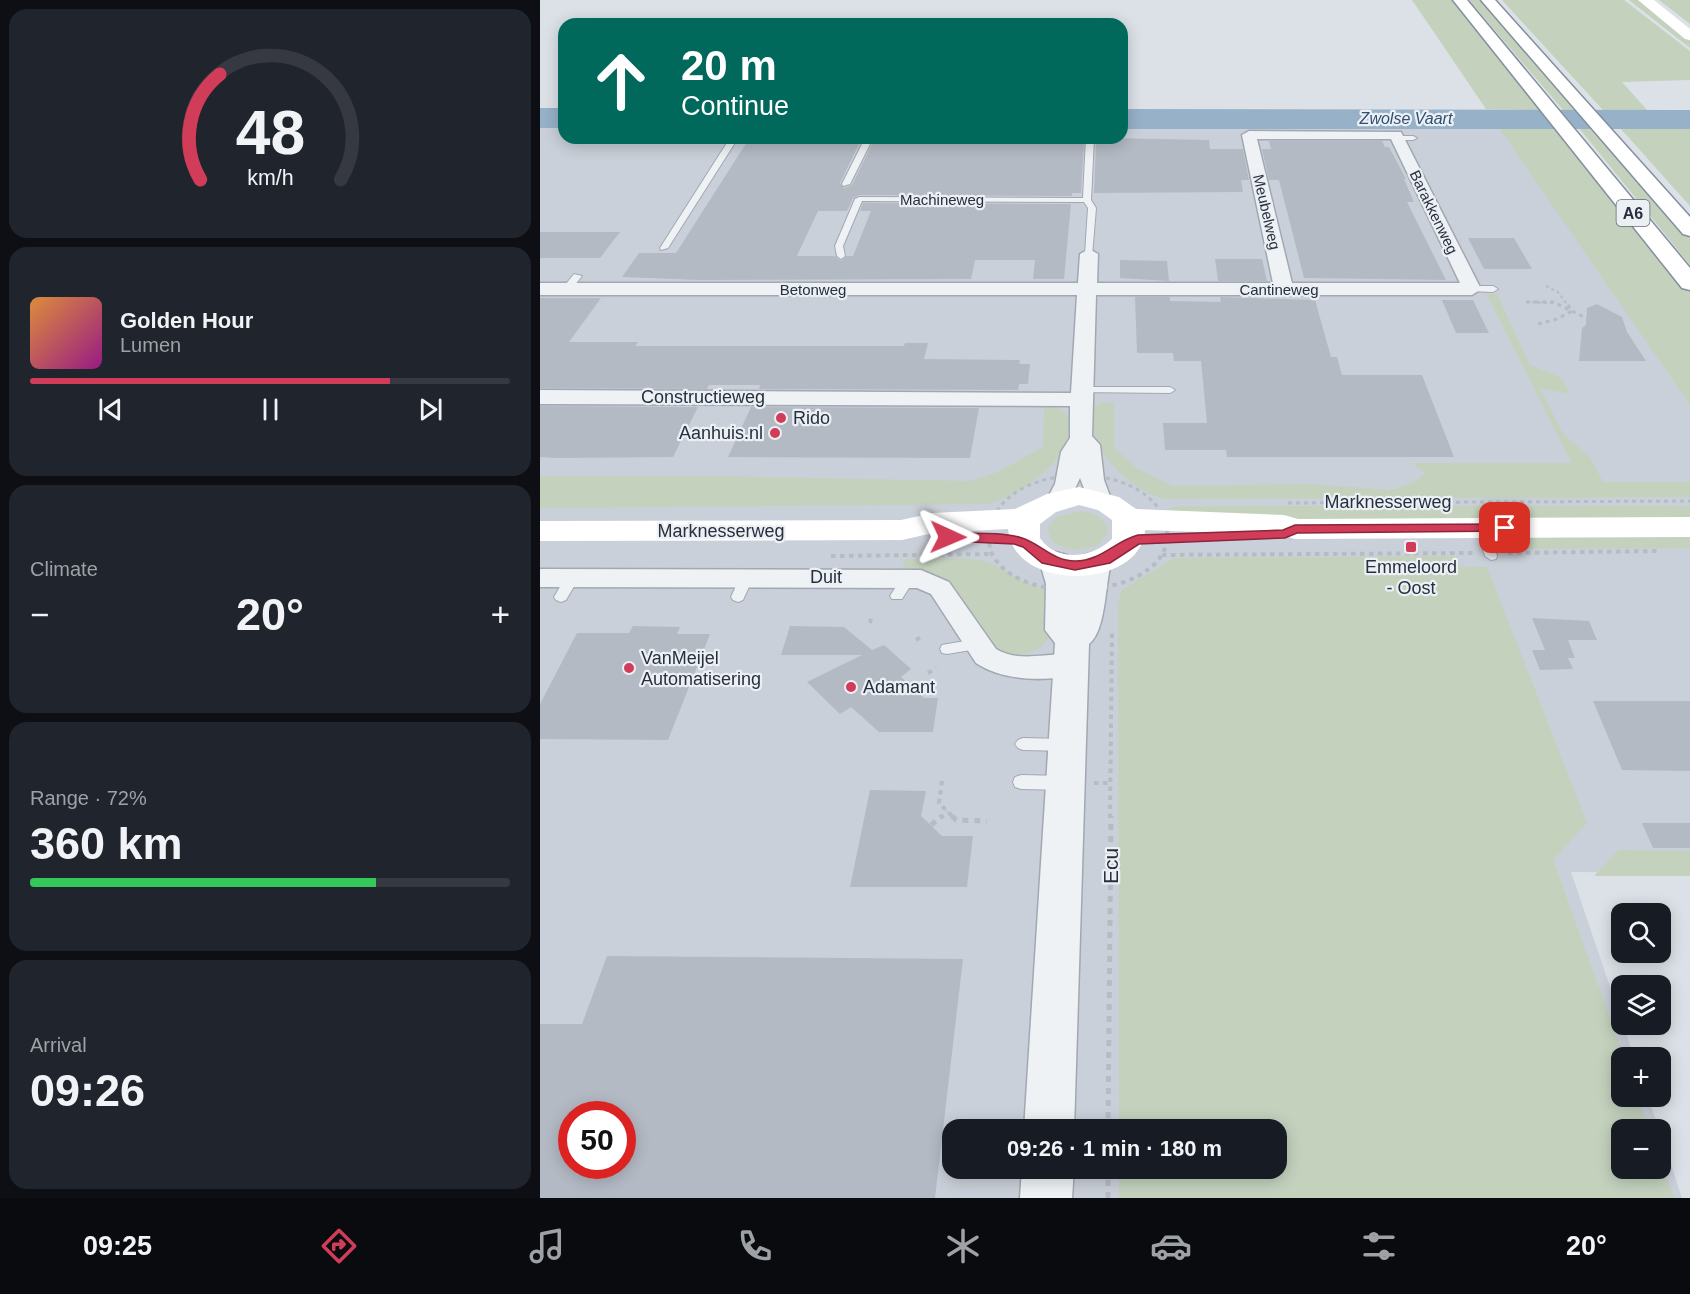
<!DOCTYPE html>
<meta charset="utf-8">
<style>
body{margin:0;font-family:Helvetica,sans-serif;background:#20242c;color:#f1f3f6;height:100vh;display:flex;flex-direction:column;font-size:22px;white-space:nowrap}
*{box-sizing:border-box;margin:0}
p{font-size:20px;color:#9ea1a6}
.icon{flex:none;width:33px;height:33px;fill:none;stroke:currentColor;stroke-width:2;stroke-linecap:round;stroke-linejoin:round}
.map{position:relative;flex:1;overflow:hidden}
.details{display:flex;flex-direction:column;gap:9px;padding:9px;background:#0d0f14;width:540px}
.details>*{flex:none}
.top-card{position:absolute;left:18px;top:18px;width:570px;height:126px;border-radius:18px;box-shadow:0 3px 15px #0003;background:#00695c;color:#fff;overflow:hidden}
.tools{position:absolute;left:1071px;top:903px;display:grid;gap:12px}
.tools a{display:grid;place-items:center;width:60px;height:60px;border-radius:12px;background:#171b24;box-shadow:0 3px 15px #0003;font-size:30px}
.speed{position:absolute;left:18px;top:1101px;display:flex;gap:12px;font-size:30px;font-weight:700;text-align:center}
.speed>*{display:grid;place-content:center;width:78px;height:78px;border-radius:50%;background:#171b24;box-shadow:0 3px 15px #0003;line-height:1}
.speed .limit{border:9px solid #d22;background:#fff;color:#111}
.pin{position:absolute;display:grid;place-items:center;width:51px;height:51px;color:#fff;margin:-26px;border-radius:12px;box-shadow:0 3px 9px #0006}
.me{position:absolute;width:66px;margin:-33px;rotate:91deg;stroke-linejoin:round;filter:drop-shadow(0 0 4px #0008)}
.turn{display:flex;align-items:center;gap:21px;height:126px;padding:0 24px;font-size:27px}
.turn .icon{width:78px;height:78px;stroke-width:2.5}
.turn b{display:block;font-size:42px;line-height:51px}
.big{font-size:45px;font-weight:700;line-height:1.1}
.details .card{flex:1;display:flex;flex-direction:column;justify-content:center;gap:9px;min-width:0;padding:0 21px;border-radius:18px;background:#20242c}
.details .dial{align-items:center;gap:0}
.dial svg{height:156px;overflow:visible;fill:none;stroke:#363941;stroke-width:7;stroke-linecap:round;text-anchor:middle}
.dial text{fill:#f1f3f6;stroke:none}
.song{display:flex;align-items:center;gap:18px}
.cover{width:72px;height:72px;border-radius:9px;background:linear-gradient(135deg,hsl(30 70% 55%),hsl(310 70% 35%))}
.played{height:6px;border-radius:3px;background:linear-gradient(90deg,#d13c59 75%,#363941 75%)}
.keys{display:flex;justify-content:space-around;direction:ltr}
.heat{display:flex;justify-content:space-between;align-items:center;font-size:33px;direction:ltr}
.charge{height:9px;border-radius:4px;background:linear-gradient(90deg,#34c759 72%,#363941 0)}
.trip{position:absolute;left:402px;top:1119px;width:345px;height:60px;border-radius:18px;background:#171b24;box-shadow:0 3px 15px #0003;font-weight:700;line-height:60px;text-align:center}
.tabs{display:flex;height:96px;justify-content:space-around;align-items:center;background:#090b0e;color:#9ea1a6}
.tabs .icon{width:42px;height:42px}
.tabs .selected{color:#d13c59}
.tabs b{font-size:27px;color:#f1f3f6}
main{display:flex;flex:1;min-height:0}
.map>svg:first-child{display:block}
.built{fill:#cad0d9;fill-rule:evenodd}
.green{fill:#c3d1bd}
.water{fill:#96b1c8}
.building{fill:#b4bac4;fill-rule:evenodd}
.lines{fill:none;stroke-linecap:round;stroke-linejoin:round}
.service-casing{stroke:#a2a8b1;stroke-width:2}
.minor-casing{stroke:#a2a8b1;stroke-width:3}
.tertiary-casing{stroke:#a2a8b1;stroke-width:3}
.motorway-casing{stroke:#848f9e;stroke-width:3}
.path-far3{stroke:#b7bcc2;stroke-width:2;stroke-dasharray:3 3;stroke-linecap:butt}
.path-far2{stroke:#b7bcc2;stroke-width:3;stroke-dasharray:4 4;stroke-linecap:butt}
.path-far1{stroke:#b7bcc2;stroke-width:4;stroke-dasharray:4.5 4.5;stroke-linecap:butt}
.path{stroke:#b7bcc2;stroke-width:5;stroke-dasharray:6 6;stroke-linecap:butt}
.service{fill:#eff2f5;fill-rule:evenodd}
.minor{fill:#eff2f5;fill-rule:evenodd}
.tertiary{fill:#eff2f5;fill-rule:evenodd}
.secondary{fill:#fff;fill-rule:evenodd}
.motorway{fill:#fff;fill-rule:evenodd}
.route{fill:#d13c59;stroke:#88273a;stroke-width:1.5}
.poi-dot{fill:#d13c59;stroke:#ecf0f5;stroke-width:2}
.labels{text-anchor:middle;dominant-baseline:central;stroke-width:4.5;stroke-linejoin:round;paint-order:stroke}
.far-street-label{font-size:15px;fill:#26303e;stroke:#ecf0f5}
.far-water-label{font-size:16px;font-style:italic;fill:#2f5072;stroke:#ecf0f5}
.shield{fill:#ecf0f5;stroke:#616a75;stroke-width:1.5}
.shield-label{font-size:16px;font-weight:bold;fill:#26303e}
.street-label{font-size:18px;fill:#26303e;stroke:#ecf0f5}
.poi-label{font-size:18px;fill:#26303e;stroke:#ecf0f5;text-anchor:start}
.near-street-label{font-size:21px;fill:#26303e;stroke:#ecf0f5}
</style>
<main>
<section class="details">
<div class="card dial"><svg viewBox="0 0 100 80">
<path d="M14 69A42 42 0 1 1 86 69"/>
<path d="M14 69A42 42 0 0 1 24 15" stroke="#d13c59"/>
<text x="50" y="56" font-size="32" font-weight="700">48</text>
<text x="50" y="72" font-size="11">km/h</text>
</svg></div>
<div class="card">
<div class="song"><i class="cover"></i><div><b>Golden Hour</b><p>Lumen</p></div></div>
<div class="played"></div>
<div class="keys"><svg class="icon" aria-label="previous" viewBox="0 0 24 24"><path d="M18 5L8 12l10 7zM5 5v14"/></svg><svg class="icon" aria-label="pause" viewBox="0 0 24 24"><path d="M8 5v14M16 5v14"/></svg><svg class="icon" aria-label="next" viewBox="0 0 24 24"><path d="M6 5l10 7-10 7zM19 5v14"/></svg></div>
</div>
<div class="card"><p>Climate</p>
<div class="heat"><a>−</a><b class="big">20°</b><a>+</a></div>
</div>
<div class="card"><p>Range · 72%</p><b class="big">360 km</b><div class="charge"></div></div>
<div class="card"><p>Arrival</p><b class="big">09:26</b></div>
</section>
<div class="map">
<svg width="1150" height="1198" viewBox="0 0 1150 1198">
<rect width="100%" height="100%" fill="#dce1e7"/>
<path class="built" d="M0,127H24V138H582V127H959L1150,393V873L1031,872L1094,1057L1082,1058V1096L1108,1097L1119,1129L1082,1130V1168H1120L1121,1134L1142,1198H0ZM32,1114H82V1166H32ZM412,1130H736V1168H412Z"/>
<g class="green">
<polygon points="872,0 915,0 1005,110 946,109"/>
<polygon points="929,0 945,0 1042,110 1023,110"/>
<polygon points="962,0 1084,0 1150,51 1150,80 1082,82 1107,110 1063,110"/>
<polygon points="1089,0 1100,0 1150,41 1150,48"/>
<polygon points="1119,0 1150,0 1150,24"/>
<polygon points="959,128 1020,128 1150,291 1150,405"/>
<polygon points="1039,128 1059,128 1150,239 1150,265"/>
<polygon points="1080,128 1150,129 1150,206 1090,139"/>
<path d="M946,294H957L990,365L1022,378L1030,394L1000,388L1023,434L1050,457L1063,482H1150V497L624,499C586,487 549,451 552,409L560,403L574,402V448L597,468L633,486L770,484L851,490L873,483L885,473L872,463H1032Z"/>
<path d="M504,405L521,409L529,417C538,458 481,495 447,504L0,508V476H176L430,481L458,472L503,447Z"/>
<polygon points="641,506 1150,506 1150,517 772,521 627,512 629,508"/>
<path d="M541,511C554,513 566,517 568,532L560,543C544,552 526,552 511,540L508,528L516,517Z"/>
<polygon points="1150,535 1150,548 962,549 961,547 965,539 972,536"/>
<polygon points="917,556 920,567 947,567 1047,823 1013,860 1084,1057 1082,1058 1082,1096 1098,1097 1109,1129 1082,1130 1082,1168 1120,1168 1121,1161 1134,1198 579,1198 579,1169 736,1168 736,1130 579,1129 578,602 582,590 634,558"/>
<path d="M425,558C459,559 478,585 514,593C514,617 518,641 492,652C445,672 431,596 402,578C390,570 375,573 363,568L364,560L367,559Z"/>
<polygon points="1079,850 1150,851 1150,876 1054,876"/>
</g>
<g class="water">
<rect x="0" y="108" width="24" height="20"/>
<polygon points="582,109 1150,110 1150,129 582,129"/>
</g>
<g class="building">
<polygon points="568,138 669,140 670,149 703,149 709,180 701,180 703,192 554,193 556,143 568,143"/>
<polygon points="729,141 842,141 845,147 849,147 866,179 864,179 874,202 867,202 906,280 764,278 739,180 729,180 722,149 731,149"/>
<polygon points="207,142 320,142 300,183 304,188 312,185 333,142 544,143 541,193 532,193 532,196 319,195 313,198 307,211 278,211 257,256 295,256 301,261 307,256 313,256 331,211 320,211 323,203 531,204 524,279 493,279 495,260 435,260 431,279 159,280 82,277 99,253 136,253"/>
<polygon points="0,232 80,232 60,258 0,258"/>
<polygon points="928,238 974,238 992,269 944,269"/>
<polygon points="675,259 722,259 727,281 678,281"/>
<polygon points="580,260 627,261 629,281 580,278"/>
<polygon points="595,297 630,297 630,301 681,302 680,297 775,300 791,357 797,357 802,375 882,375 914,457 687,457 686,450 625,450 623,423 667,423 661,361 634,361 633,353 597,353"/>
<polygon points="0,298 61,298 29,342 98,342 95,346 364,346 365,343 388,343 384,359 480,360 479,364 490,364 488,384 479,384 478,390 219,389 220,385 169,385 167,389 0,388"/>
<polygon points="902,300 933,300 949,333 916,333"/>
<polygon points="1057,304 1082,317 1087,332 1106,361 1039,361 1042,328 1046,325 1047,308"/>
<polygon points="0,406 158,407 133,457 16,458 0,457"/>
<polygon points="211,407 439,408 430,458 188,457"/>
<polygon points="992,618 1049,621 1057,640 1028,640 1035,658 1028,658 1033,669 1000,670 992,650 1005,650"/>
<polygon points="93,626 140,627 137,634 170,634 128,740 0,739 0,704 37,633 89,633"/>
<polygon points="250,626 304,627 332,650 344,645 371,669 361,677 384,698 398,698 393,732 339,732 311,707 300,714 267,682 322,655 241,655"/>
<polygon points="1053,701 1150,701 1150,771 1082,770"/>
<polygon points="330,790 386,791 381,816 402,836 433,836 427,887 310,887"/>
<polygon points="1102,823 1150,823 1150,848 1113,848"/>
<path d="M67,956L423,959L395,1198H0V1024H42ZM32,1114H82V1166H32Z"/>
</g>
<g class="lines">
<defs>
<g id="service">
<polygon points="857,136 873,136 877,138 873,140 854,140 854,136"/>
<polygon points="190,138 198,138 128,248 121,250 120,248"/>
<polygon points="325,138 333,138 310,184 303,186 302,184"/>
<polygon points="546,138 554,138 551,200 556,208 552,256 545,254 548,208 544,202 322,201 303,246 305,256 301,259 297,256 295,246 315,199 319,197 543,198"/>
<polygon points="34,274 42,276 30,291 24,291 22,289"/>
<polygon points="932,286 953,286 958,289 953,292 929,291 929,287"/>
<polygon points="542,387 630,387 635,390 630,393 538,392 537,390"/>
<polygon points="942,524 948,528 957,556 956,559 951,560 945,556 936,528"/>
<polygon points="369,573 376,577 362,599 352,599 350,596 364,574"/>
<polygon points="32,574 39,578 26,600 21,602 16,600 14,597 27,575"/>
<polygon points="206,574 213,578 203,600 198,602 193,600 191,597 201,575"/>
<polygon points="438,639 443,640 445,644 443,648 407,654 402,653 400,649 402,645 407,644"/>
<polygon points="483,738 526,739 531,741 534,745 531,749 526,751 483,750 478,748 475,744 478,740"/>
<polygon points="481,775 524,776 530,778 532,783 530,788 524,790 481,789 475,787 473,782 475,777"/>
</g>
<g id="minor">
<path d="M709,131L861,132L941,289L932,295H556L552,436L560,445L564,480L571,499L568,504L559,507L550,504L540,478L528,504L519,507L510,504L507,499L515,484L521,452L530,438V406L0,404V390L531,393L537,295H0V283H538L540,254L549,249L558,254L557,283H733L702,135ZM717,139H851L920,283H752Z"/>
<path d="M0,569L381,570L409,582L456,649C482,665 513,649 541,657L545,665L541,673C510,682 464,682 436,663L391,594L377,588L0,587Z"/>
</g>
<g id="tertiary">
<path d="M516,552L527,555L536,575L544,555L555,552L566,555L571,563C565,585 566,631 549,644L534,1130H484L515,643L505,630L506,584L500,563L505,555Z"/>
<polygon points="482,1168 534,1168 532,1198 480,1198"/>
</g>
<g id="motorway">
<polygon points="913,0 927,0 1150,268 1150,290 1142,288"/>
<polygon points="941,0 955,0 1150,217 1150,236 1143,234"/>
</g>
</defs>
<use href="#service" class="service-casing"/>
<use href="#minor" class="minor-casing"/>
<use href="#tertiary" class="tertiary-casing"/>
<use href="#motorway" class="motorway-casing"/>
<g class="path-far3">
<polyline points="1006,286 1018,292 1026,303"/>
<polyline points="986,302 1015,303"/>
</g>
<g class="path-far2">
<polyline points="986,302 1013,302 1067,328"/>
<polyline points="998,324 1017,319 1032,311 1025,301"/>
<polyline points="748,503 1150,501"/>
<path d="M451,526C466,460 610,457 626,526"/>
</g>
<g class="path-far1">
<path d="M451,525C450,533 448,544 451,552C479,614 643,597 626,525"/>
<polyline points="968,553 1119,551"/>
<polyline points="622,555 933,553"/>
<polyline points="291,556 452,554"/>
<polyline points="330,623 332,614"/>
<polyline points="376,640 383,636"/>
<polyline points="388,673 396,668"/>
<polyline points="402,781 399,803 414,818"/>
<polyline points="554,783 571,783"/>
<polyline points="400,818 408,812"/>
<polyline points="570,818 572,630"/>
</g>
<g class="path">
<polyline points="412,816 416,820 447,821"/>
<polyline points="391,825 402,816"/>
<polyline points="568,1130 571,816"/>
<polyline points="568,1168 568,1198"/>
</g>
<use href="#service" class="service"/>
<use href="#minor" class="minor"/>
<use href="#tertiary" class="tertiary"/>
<g class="secondary">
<polygon points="1098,0 1114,0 1150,29 1150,40 1145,39"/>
<path d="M539,487L579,497L596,509L744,515L758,519L1150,517V537L755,539L741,535L605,530C602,589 474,594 468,529L393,533L362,540L0,541V521L361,520L393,513L475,509L507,494ZM539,505L558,510L572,520V539C552,558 517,563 500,538V524L516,512Z"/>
</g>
<use href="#motorway" class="motorway"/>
</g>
<path class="route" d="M965,524L971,528L969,531L757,533L745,538L599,544L570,563L535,570L502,563L483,547L474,544L408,541L402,537L408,533C431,534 460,531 482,538C501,544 513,561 535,561C561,561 575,541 598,535L743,530L755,525Z"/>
<g class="poi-dot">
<circle cx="241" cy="418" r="6"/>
<circle cx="235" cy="433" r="6"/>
<rect x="865" y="541" width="12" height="12" rx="3"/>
<circle cx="89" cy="668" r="6"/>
<circle cx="311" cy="687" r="6"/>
</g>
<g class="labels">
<g class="far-street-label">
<text x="402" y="199">Machineweg</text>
<text transform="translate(727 212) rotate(77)">Meubelweg</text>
<text transform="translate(894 212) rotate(64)">Barakkenweg</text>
<text x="273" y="289">Betonweg</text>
<text x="739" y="289">Cantineweg</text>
</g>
<g class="far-water-label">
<text x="866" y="118">Zwolse Vaart</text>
</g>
<rect class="shield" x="1076.5" y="200" width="33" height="26" rx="4.5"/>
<g class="shield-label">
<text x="1093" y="213">A6</text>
</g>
<g class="street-label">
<text x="163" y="397">Constructieweg</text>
<text x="848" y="502">Marknesserweg</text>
<text x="181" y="531">Marknesserweg</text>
<text x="286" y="577">Duit</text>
</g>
<g class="poi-label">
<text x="253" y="418">Rido</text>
<text x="223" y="433" text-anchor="end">Aanhuis.nl</text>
<text x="871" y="567" text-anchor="middle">Emmeloord<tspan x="871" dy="21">- Oost</tspan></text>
<text x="101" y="658">VanMeijel<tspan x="101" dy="21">Automatisering</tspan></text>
<text x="323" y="687">Adamant</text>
</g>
<g class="near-street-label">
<text transform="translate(570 866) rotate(-90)">Ecu</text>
</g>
</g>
</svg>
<div class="tools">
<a><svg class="icon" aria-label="search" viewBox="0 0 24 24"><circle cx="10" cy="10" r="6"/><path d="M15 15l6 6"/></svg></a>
<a><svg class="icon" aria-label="layers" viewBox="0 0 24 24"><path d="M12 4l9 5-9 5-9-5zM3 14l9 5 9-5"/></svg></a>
<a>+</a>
<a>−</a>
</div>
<div class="speed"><div class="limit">50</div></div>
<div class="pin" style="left:965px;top:528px;background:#d93025"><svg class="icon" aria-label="arrive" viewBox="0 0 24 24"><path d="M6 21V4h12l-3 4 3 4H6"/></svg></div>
<svg class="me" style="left:408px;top:537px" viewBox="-20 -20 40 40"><path d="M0-17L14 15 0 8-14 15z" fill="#d13c59" stroke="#fff" stroke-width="4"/></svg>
<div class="trip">09:26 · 1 min · 180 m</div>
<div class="top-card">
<div class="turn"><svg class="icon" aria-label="ahead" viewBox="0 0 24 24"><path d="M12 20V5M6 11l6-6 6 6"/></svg><div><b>20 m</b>Continue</div></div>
</div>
</div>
</main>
<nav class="tabs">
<b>09:25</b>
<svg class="icon selected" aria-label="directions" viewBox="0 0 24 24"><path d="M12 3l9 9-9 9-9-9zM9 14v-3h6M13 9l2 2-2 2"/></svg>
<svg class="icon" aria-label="music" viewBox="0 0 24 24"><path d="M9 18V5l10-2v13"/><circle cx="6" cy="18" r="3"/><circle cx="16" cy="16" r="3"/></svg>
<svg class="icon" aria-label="phone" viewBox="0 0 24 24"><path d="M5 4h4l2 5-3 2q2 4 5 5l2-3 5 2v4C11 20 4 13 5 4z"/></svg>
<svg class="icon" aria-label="climate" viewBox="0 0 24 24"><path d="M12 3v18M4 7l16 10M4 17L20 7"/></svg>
<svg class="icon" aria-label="car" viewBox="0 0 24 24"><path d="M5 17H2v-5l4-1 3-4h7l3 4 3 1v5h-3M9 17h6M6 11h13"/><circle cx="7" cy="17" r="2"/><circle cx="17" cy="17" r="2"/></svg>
<svg class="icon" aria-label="filters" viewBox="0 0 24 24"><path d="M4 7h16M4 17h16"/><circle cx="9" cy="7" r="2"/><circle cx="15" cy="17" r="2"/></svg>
<b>20°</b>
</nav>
